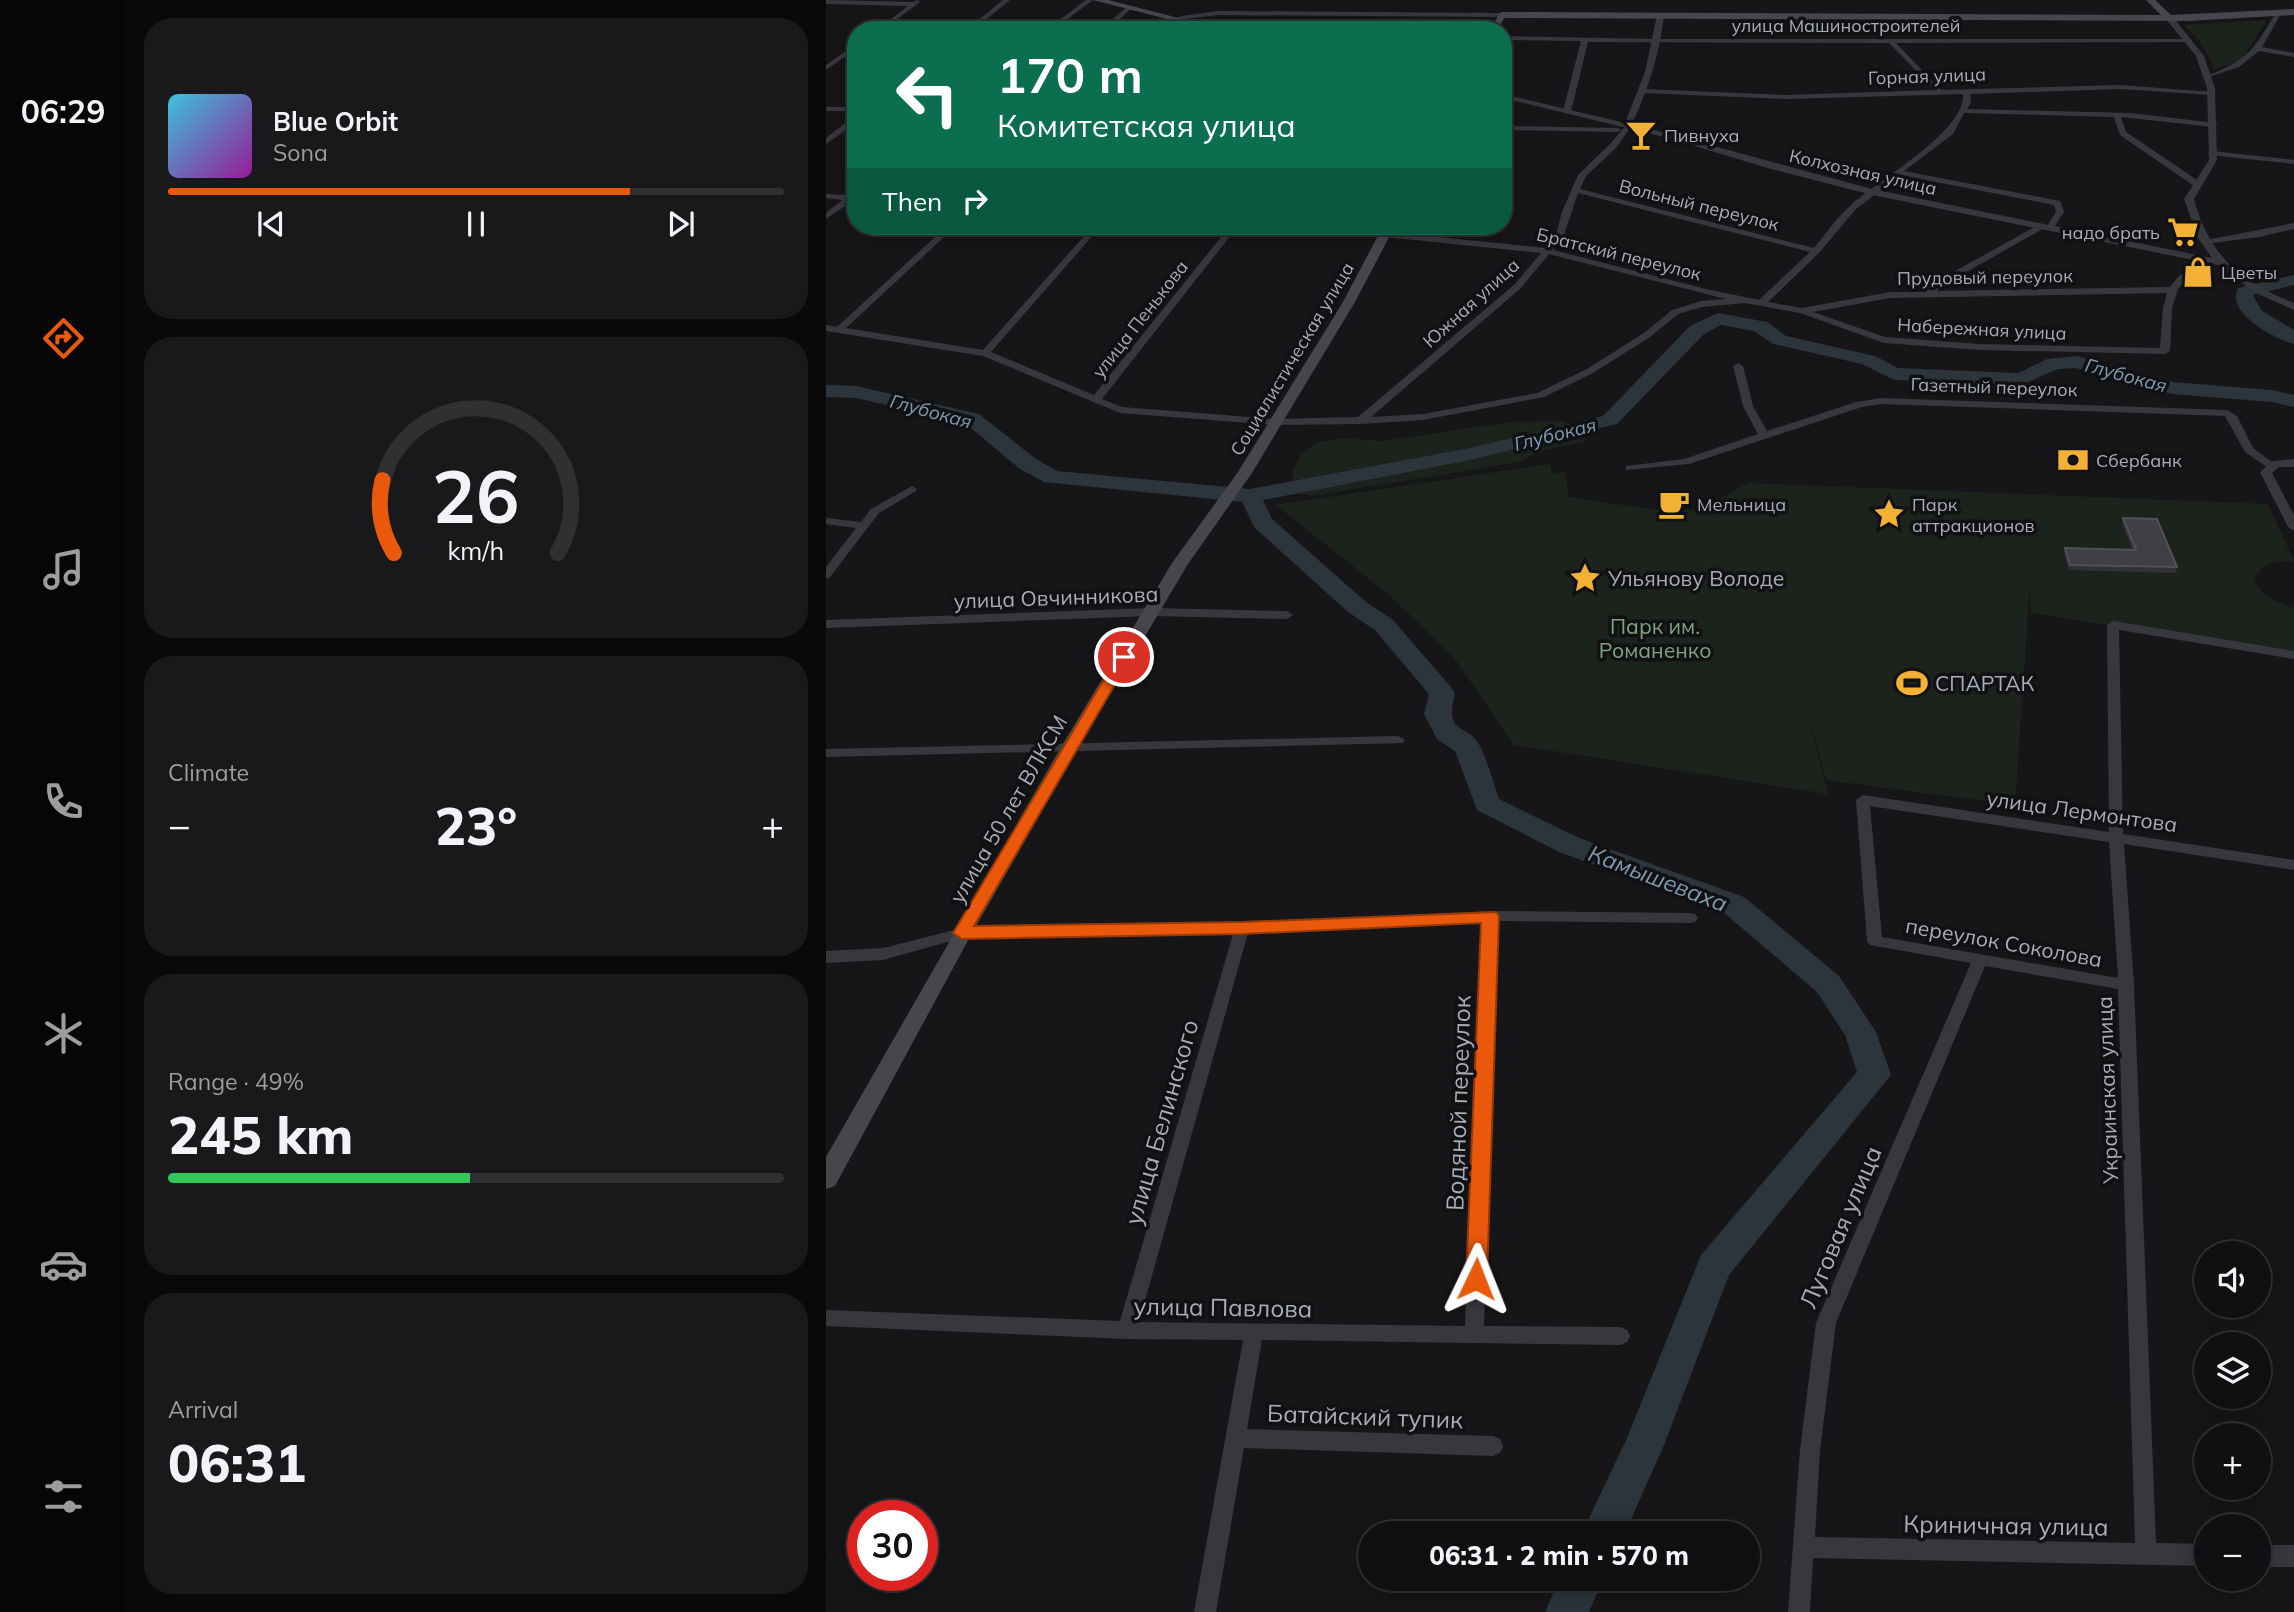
<!DOCTYPE html>
<meta charset="utf-8">
<style>
body{margin:0;font-family:Mulish,sans-serif;background:#19191b;color:#f1f3f6;height:100vh;display:flex;flex-direction:column;font-size:26px;white-space:nowrap}
*{box-sizing:border-box;margin:0}
p{font-size:23px;color:#9c9d9f}
.icon{flex:none;width:38px;height:38px;fill:none;stroke:currentColor;stroke-width:2;stroke-linecap:round;stroke-linejoin:round}
.map{position:relative;flex:1;overflow:hidden}
.side{display:flex;flex-direction:column;gap:18px;padding:18px;background:#09090a;width:700px}
.side>*{flex:none}
.guide{position:absolute;left:21px;top:21px;width:665px;height:214px;border-radius:28px;box-shadow:0 4px 18px #0003,0 0 0 2px #303032;background:#0b6e4f;color:#fff;overflow:hidden}
.fabs{position:absolute;left:1368px;top:1241px;display:grid;gap:14px}
.fabs a{display:grid;place-items:center;width:77px;height:77px;border-radius:50%;background:#101012;box-shadow:0 4px 18px #0003,0 0 0 2px #303032;font-size:35px}
.speed{position:absolute;left:21px;top:1500px;display:flex;gap:14px;font-size:35px;font-weight:700;text-align:center}
.speed>*{display:grid;place-content:center;width:91px;height:91px;border-radius:50%;background:#101012;box-shadow:0 4px 18px #0003,0 0 0 2px #303032;line-height:1}
.speed .limit{border:10px solid #d22;background:#fff;color:#111}
.pin{position:absolute;display:grid;place-items:center;width:60px;height:60px;color:#fff;margin:-30px;border:4px solid #fff;border-radius:50%;box-shadow:0 2px 7px #0007}
.me{position:absolute;width:77px;margin:-38px;rotate:2deg;stroke-linejoin:round;filter:drop-shadow(0 0 5px #0008)}
.turn{display:flex;align-items:center;gap:24px;height:147px;padding:0 35px;font-size:32px}
.turn .icon{width:91px;height:91px;stroke-width:2.5}
.turn b{display:block;font-size:49px;line-height:60px}
.then{display:flex;align-items:center;height:66px;padding:0 35px;background:#0003;gap:14px;font-size:26px}
.big{font-size:52px;font-weight:800;line-height:1.1}
.side .tile{flex:1;display:flex;flex-direction:column;justify-content:center;gap:10px;min-width:0;padding:0 24px;border-radius:28px;background:#19191b}
.side .dial{align-items:center;gap:0}
.dial svg{height:182px;overflow:visible;fill:none;stroke:#303032;stroke-width:7;stroke-linecap:round;text-anchor:middle}
.dial text{fill:#f1f3f6;stroke:none}
.song{display:flex;align-items:center;gap:21px}
.cover{width:84px;height:84px;border-radius:10px;background:linear-gradient(135deg,hsl(190 70% 55%),hsl(300 70% 35%))}
.played{height:7px;border-radius:4px;background:linear-gradient(90deg,#ea580c 75%,#303032 75%)}
.keys{display:flex;justify-content:space-around;direction:ltr}
.heat{display:flex;justify-content:space-between;align-items:center;font-size:38px;direction:ltr}
.charge{height:10px;border-radius:5px;background:linear-gradient(90deg,#34c759 49%,#303032 0)}
.trip{position:absolute;left:532px;top:1521px;width:402px;height:70px;border-radius:35px;background:#101012;box-shadow:0 4px 18px #0003,0 0 0 2px #303032;font-weight:800;line-height:70px;text-align:center}
main{display:flex;flex:1;min-height:0}
.tab-bar{display:flex;flex-direction:column;width:126px;justify-content:space-around;align-items:center;background:#060607;color:#9c9d9f}
.tab-bar .icon{width:49px;height:49px}
.tab-bar .active{color:#ea580c}
.tab-bar b{font-size:32px;color:#f1f3f6}
.map>svg:first-child{display:block}
.green{fill:#1c231d}
.lines{fill:none;stroke-linecap:round;stroke-linejoin:round}
.river{fill:#2c353c;fill-rule:evenodd}
.minor{fill:#37383d;fill-rule:evenodd}
.tertiary{fill:#37383d;fill-rule:evenodd}
.secondary{fill:#45474d;fill-rule:evenodd}
.wall{fill:#323236}
.building{fill:#3f3f44;stroke:#4f5156;stroke-width:2}
.route{fill:#ea580c;stroke:#983908;stroke-width:2}
.labels{text-anchor:middle;dominant-baseline:central;stroke-width:7;stroke-linejoin:round;paint-order:stroke}
.far-street-label{font-size:18px;fill:#a8adb8;stroke:#111113}
.far-poi-label{font-size:18px;fill:#a8adb8;stroke:#111113;text-anchor:start}
.far-water-label{font-size:19px;font-style:italic;fill:#7f9bb3;stroke:#111113}
.poi-label{font-size:21px;fill:#a8adb8;stroke:#111113;text-anchor:start}
.street-label{font-size:21px;fill:#a8adb8;stroke:#111113}
.park-label{font-size:21px;fill:#7fa381;stroke:#111113}
.water-label{font-size:23px;font-style:italic;fill:#7f9bb3;stroke:#111113}
.near-street-label{font-size:24px;fill:#a8adb8;stroke:#111113}
</style>
<main>
<nav class="tab-bar">
<b>06:29</b>
<svg class="icon active" aria-label="directions" viewBox="0 0 24 24"><path d="M12 3l9 9-9 9-9-9zM9 14v-3h6M13 9l2 2-2 2"/></svg>
<svg class="icon" aria-label="music" viewBox="0 0 24 24"><path d="M9 18V5l10-2v13"/><circle cx="6" cy="18" r="3"/><circle cx="16" cy="16" r="3"/></svg>
<svg class="icon" aria-label="phone" viewBox="0 0 24 24"><path d="M5 4h4l2 5-3 2q2 4 5 5l2-3 5 2v4C11 20 4 13 5 4z"/></svg>
<svg class="icon" aria-label="climate" viewBox="0 0 24 24"><path d="M12 3v18M4 7l16 10M4 17L20 7"/></svg>
<svg class="icon" aria-label="car" viewBox="0 0 24 24"><path d="M5 17H2v-5l4-1 3-4h7l3 4 3 1v5h-3M9 17h6M6 11h13"/><circle cx="7" cy="17" r="2"/><circle cx="17" cy="17" r="2"/></svg>
<svg class="icon" aria-label="filters" viewBox="0 0 24 24"><path d="M4 7h16M4 17h16"/><circle cx="9" cy="7" r="2"/><circle cx="15" cy="17" r="2"/></svg>
</nav>
<section class="side">
<div class="tile">
<div class="song"><i class="cover"></i><div><b>Blue Orbit</b><p>Sona</p></div></div>
<div class="played"></div>
<div class="keys"><svg class="icon" aria-label="previous" viewBox="0 0 24 24"><path d="M18 5L8 12l10 7zM5 5v14"/></svg><svg class="icon" aria-label="pause" viewBox="0 0 24 24"><path d="M8 5v14M16 5v14"/></svg><svg class="icon" aria-label="next" viewBox="0 0 24 24"><path d="M6 5l10 7-10 7zM19 5v14"/></svg></div>
</div>
<div class="tile dial"><svg viewBox="0 0 100 80">
<path d="M14 69A42 42 0 1 1 86 69"/>
<path d="M14 69A42 42 0 0 1 9 37" stroke="#ea580c"/>
<text x="50" y="56" font-size="32" font-weight="700">26</text>
<text x="50" y="72" font-size="11">km/h</text>
</svg></div>
<div class="tile"><p>Climate</p>
<div class="heat"><a>−</a><b class="big">23°</b><a>+</a></div>
</div>
<div class="tile"><p>Range · 49%</p><b class="big">245 km</b><div class="charge"></div></div>
<div class="tile"><p>Arrival</p><b class="big">06:31</b></div>
</section>
<div class="map">
<svg width="1468" height="1612" viewBox="0 0 1468 1612">
<rect width="100%" height="100%" fill="#161618"/>
<g class="green">
<polygon points="1441,20 1415,61 1389,69 1373,40 1358,25"/>
<polygon points="736,421 764,434 757,442 718,450 692,462 486,496 466,493 467,471 474,456 492,442 517,438 558,441 684,422"/>
<path d="M724,464L726,473L739,472L743,497L830,510H873L922,483L1442,504L1468,561C1451,561 1435,563 1428,580C1436,597 1451,602 1468,608V653L1205,613L1204,584L1189,805L1000,780L975,687L1002,794L688,745L627,656L563,595L450,505Z"/>
</g>
<g class="lines">
<g class="river">
<path d="M1468,275V285L1427,295L1435,310L1468,330V344C1449,339 1399,313 1412,288Z"/>
<path d="M892,313L941,322L960,336L1049,356L1072,368L1192,373L1221,359L1251,356L1347,382L1446,390L1468,395V407L1446,402L1346,394L1250,368L1232,369L1195,385L1068,380L1036,364L947,344L928,331L895,325L878,334L791,424L644,460L437,500L446,519L540,602L567,620L625,687L629,693C618,739 640,720 654,746C662,762 667,782 673,799L753,838L918,897L1013,976L1050,1032L1065,1075L903,1275L838,1445L799,1533H756L801,1438L875,1255L1031,1072L1019,1035L991,992L896,911L733,852L651,810L629,751L611,739L598,714L603,694L549,630L522,612L428,527L416,502L218,482L194,469L139,423L30,398L0,397V385L30,386L153,414L210,459L231,471L424,489L644,448L777,416L864,326Z"/>
<polygon points="734,1578 777,1578 763,1612 719,1612"/>
</g>
<g class="minor">
<polygon points="0,0 87,2 91,0 94,2 57,30 50,30 82,6 0,4"/>
<polygon points="177,0 184,0 147,30 140,30"/>
<polygon points="260,0 267,0 227,30 220,30"/>
<polygon points="301,7 306,8 281,30 274,30"/>
<polygon points="392,11 675,13 678,15 675,17 392,15 359,19 338,30 330,30 355,16"/>
<path d="M1451,11L1456,12L1436,47L1468,53V57L1433,51L1413,67L1380,78V76C1424,59 1427,50 1451,11Z"/>
<path d="M677,36L831,39H1366L1364,42L1070,43L1115,90L1294,85L1387,92L1385,95L1294,89L1144,94L1145,102L1141,109L1304,113L1390,123L1391,125L1387,127L1295,117L1300,132L1374,182V186H1368L1294,135L1288,117L1138,113L1127,134L1078,171L1234,201L1238,212L1227,229L1220,227L1128,279L1111,291L1344,287L1351,278L1375,257L1382,259L1352,289L1346,308L1344,351L1339,354L1154,350L1058,343L974,313L919,303L876,307L852,314L824,337L767,373L718,397L597,420L534,424L449,425L294,413L157,356L0,331V325L11,327L121,226H130L20,328L157,350L267,226H275L165,352L268,395L404,226H412L276,399L296,407L449,419L532,417L689,284L715,253L559,237L556,236V232L492,229L488,226L561,227L565,230L563,232L719,248L730,235L736,212L752,175L784,144L802,123L806,125L790,148L760,176L754,189L988,248C1000,234 1010,218 1024,206C1050,181 1140,132 1137,94L961,99L817,93L813,91L817,89L961,95L1109,90L1063,43L762,42L745,111L741,113L737,111L755,41L677,40ZM1074,175L1228,205L1230,212L1221,226L1214,224L1122,275L1099,292H1064L976,308L942,302L993,253L1029,210ZM752,193L984,252L933,300L880,289L727,250L738,235ZM723,254L900,299L875,301L846,310L818,333L761,369L711,393L597,414L545,417L695,288ZM1341,293L1337,308L1334,348L1154,344L1059,337L987,312L1064,298Z"/>
<polygon points="30,44 30,49 0,70 0,65"/>
<polygon points="27,117 30,117 30,123 0,144 0,138"/>
<polygon points="1386,151 1468,160 1468,164 1383,155 1382,153"/>
<polygon points="27,190 30,190 28,200 0,219 0,213 16,200 0,198 0,194 21,195"/>
<polygon points="1468,223 1468,229 1433,237 1379,244 1375,241"/>
<polygon points="912,363 917,366 927,406 941,431 1030,402 1055,398 1401,410 1411,416 1427,448 1451,466 1450,468 1442,468 1419,452 1399,416 1055,404 1036,407 863,464 800,470 800,466 858,459 932,434 917,406 907,366"/>
<polygon points="86,486 91,489 90,491 53,513 4,577 0,579 0,567 30,528 0,524 0,518 35,522 45,509"/>
<polygon points="325,608 461,611 467,615 461,619 325,616 0,628 0,620"/>
<path d="M1287,621L1468,651V659L1293,630L1297,834L1468,860V870L1298,844L1308,985L1330,1543L1381,1544V1566L987,1558L984,1612H962L974,1450L990,1323L1145,963L1044,945L1041,941L1030,800L1037,795L1283,832L1281,625ZM1044,806L1283,842L1292,978L1056,937ZM1159,966L1292,989L1309,1543L989,1537L994,1450L1010,1323Z"/>
<polygon points="572,736 579,740 577,743 0,757 0,749"/>
<path d="M664,911L864,913L869,914L872,918L869,922L864,923L671,921L658,1326L794,1327L801,1330L804,1336L801,1342L794,1345L436,1340L421,1429L667,1436L674,1439L677,1446L674,1453L667,1456L418,1448L390,1612H368L417,1340L301,1339L0,1326V1310L294,1321L407,934L136,938L57,960L0,963V951L57,948L136,928L416,923ZM656,922L639,1326L313,1322L422,933Z"/>
<rect x="1433" y="1545" width="35" height="22"/>
</g>
<g class="tertiary">
<path d="M831,15L838,17C833,55 822,90 806,124L1046,189L1386,258L1372,238L1358,199L1383,160L1381,88L1370,56L1339,18L1346,16L1378,56L1389,88L1391,160L1368,199C1383,256 1415,282 1468,303V310L1428,292L1392,265L1046,195L945,169L842,138L677,98V94L799,123L819,72Z"/>
<rect x="0" y="107" width="30" height="4"/>
<polygon points="677,126 791,128 795,130 791,132 677,130"/>
<polygon points="1468,459 1468,467 1453,467 1446,473 1468,515 1468,531 1462,527 1434,472 1446,461"/>
</g>
<g class="secondary">
<polygon points="267,0 282,0 400,30 384,30"/>
<polygon points="1320,0 1329,0 1345,15 1468,9 1468,15 1362,21 678,18 672,30 663,30 675,12 1335,15"/>
<polygon points="557,226 569,226 529,302 426,473 362,564 253,747 146,933 9,1186 0,1189 0,1157 235,747 346,563 412,472 517,302"/>
</g>
</g>
<polygon class="wall" points="1297,518 1351,567 1350,573 1243,570 1238,553 1239,548 1306,550 1296,523"/>
<polygon class="building" points="1297,518 1331,519 1351,567 1244,565 1239,548 1310,550"/>
<polygon class="route" points="298,653 305,657 148,926 416,922 670,912 673,916 661,1279 658,1285 650,1288 643,1285 640,1279 655,923 416,934 136,939 127,933 291,657"/>
<defs>
<symbol id="bar-bare" viewBox="-9 -9 18 18"><path d="M-6-5H6L.8 .8V4.5H3.5V6h-7V4.5H-.8V.8Z" fill="#f2b134" stroke="#111113" stroke-width="2.5" paint-order="stroke"/></symbol>
<symbol id="supermarket-bare" viewBox="-9 -9 18 18"><path d="M-6-5.5h2.5l.6 2H6L4.5 2H-2.5L-4.4-4H-6ZM-1.5 3.2a1.3 1.3 0 1 0 .1 0ZM3 3.2a1.3 1.3 0 1 0 .1 0Z" fill="#f2b134" stroke="#111113" stroke-width="2.5" paint-order="stroke"/></symbol>
<symbol id="shop-bare" viewBox="-9 -9 18 18"><path d="M-5-2.5h2.3a2.7 3.5 0 0 1 5.4 0H5L5.5 6h-11ZM-1.5-2.5h3a1.5 2.3 0 0 0-3 0Z" fill="#f2b134" stroke="#111113" stroke-width="2.5" paint-order="stroke"/></symbol>
<symbol id="bank-bare" viewBox="-9 -9 18 18"><path d="M-6-4H6V4H-6ZM0-2.3a2.3 2.3 0 1 0 0 4.6a2.3 2.3 0 1 0 0-4.6Z" fill="#f2b134" stroke="#111113" stroke-width="2.5" paint-order="stroke"/></symbol>
<symbol id="cafe-bare" viewBox="-9 -9 18 18"><path d="M-5.5-4.5H6V0H3Q3 3.5 0 3.5H-2.5Q-5.5 3.5-5.5 0ZM3-3.2v2h1.7v-2ZM-6 4.5H4V6H-6Z" fill="#f2b134" stroke="#111113" stroke-width="2.5" paint-order="stroke"/></symbol>
<symbol id="sight-bare" viewBox="-9 -9 18 18"><path d="M0-6L1.8-2.2L6-1.7L2.9 1.2L3.7 5.4L0 3.3L-3.7 5.4L-2.9 1.2L-6-1.7L-1.8-2.2Z" fill="#f2b134" stroke="#111113" stroke-width="2.5" paint-order="stroke"/></symbol>
<symbol id="stadium-bare" viewBox="-9 -9 18 18"><path d="M0-5a6.5 5 0 1 0 0 10a6.5 5 0 1 0 0-10ZM-3.5-1.8h7v3.6h-7Z" fill="#f2b134" stroke="#111113" stroke-width="2.5" paint-order="stroke"/></symbol>
</defs>
<g fill-rule="evenodd">
<use href="#bar-bare" x="793" y="113" width="44" height="44"/>
<use href="#supermarket-bare" x="1335" y="210" width="44" height="44"/>
<use href="#shop-bare" x="1350" y="250" width="44" height="44"/>
<use href="#bank-bare" x="1225" y="438" width="44" height="44"/>
<use href="#cafe-bare" x="826" y="482" width="44" height="44"/>
<use href="#sight-bare" x="1041" y="492" width="44" height="44"/>
<use href="#sight-bare" x="737" y="556" width="44" height="44"/>
<use href="#stadium-bare" x="1064" y="661" width="44" height="44"/>
</g>
<g class="labels">
<g class="far-street-label">
<text x="1020" y="25">улица Машиностроителей</text>
<text transform="translate(1101 76) rotate(-2)">Горная улица</text>
<text transform="translate(1037 172) rotate(13)">Колхозная улица</text>
<text transform="translate(873 205) rotate(14)">Вольный переулок</text>
<text transform="translate(793 254) rotate(14)">Братский переулок</text>
<text transform="translate(1159 277) rotate(-1)">Прудовый переулок</text>
<text transform="translate(645 303) rotate(-42)">Южная улица</text>
<text transform="translate(314 319) rotate(-52)">улица Пенькова</text>
<text transform="translate(1156 329) rotate(3)">Набережная улица</text>
<text transform="translate(466 359) rotate(-59)">Социалистическая улица</text>
<text transform="translate(1168 387) rotate(2)">Газетный переулок</text>
</g>
<g class="far-poi-label">
<text x="838" y="135">Пивнуха</text>
<text x="1334" y="232" text-anchor="end">надо брать</text>
<text x="1395" y="272">Цветы</text>
<text x="1270" y="460">Сбербанк</text>
<text x="871" y="504">Мельница</text>
<text x="1086" y="504">Парк<tspan x="1086" dy="21">аттракционов</tspan></text>
</g>
<g class="far-water-label">
<text transform="translate(1300 375) rotate(15)">Глубокая</text>
<text transform="translate(105 411) rotate(15)">Глубокая</text>
<text transform="translate(729 434) rotate(-14)">Глубокая</text>
</g>
<g class="poi-label">
<text x="782" y="578">Ульянову Володе</text>
<text x="1109" y="683">СПАРТАК</text>
</g>
<g class="street-label">
<text transform="translate(230 597) rotate(-2)">улица Овчинникова</text>
<text transform="translate(182 809) rotate(-60)">улица 50 лет ВЛКСМ</text>
<text transform="translate(1256 811) rotate(8)">улица Лермонтова</text>
<text transform="translate(1178 942) rotate(10)">переулок Соколова</text>
<text transform="translate(1281 1090) rotate(-92)">Украинская улица</text>
</g>
<g class="park-label">
<text x="829" y="626">Парк им.<tspan x="829" dy="24">Романенко</tspan></text>
</g>
<g class="water-label">
<text transform="translate(832 878) rotate(21)">Камышеваха</text>
</g>
<g class="near-street-label">
<text transform="translate(632 1103) rotate(-88)">Водяной переулок</text>
<text transform="translate(335 1122) rotate(-74)">улица Белинского</text>
<text transform="translate(1014 1227) rotate(-67)">Луговая улица</text>
<text transform="translate(397 1307) rotate(1)">улица Павлова</text>
<text transform="translate(539 1416) rotate(2)">Батайский тупик</text>
<text transform="translate(1180 1525) rotate(1)">Криничная улица</text>
</g>
</g>
</svg>
<div class="fabs">
<a><svg class="icon" aria-label="sound" viewBox="0 0 24 24"><path d="M4 9h4l5-4v14l-5-4H4zM17 9q2 3 0 6"/></svg></a>
<a><svg class="icon" aria-label="layers" viewBox="0 0 24 24"><path d="M12 4l9 5-9 5-9-5zM3 14l9 5 9-5"/></svg></a>
<a>+</a>
<a>−</a>
</div>
<div class="speed"><div class="limit">30</div></div>
<div class="pin" style="left:298px;top:657px;background:#d93025"><svg class="icon" aria-label="arrive" viewBox="0 0 24 24"><path d="M6 21V4h12l-3 4 3 4H6"/></svg></div>
<svg class="me" style="left:650px;top:1279px" viewBox="-20 -20 40 40"><path d="M0-17L14 15 0 8-14 15z" fill="#ea580c" stroke="#fff" stroke-width="4"/></svg>
<div class="trip">06:31 · 2 min · 570 m</div>
<div class="guide">
<div class="turn"><svg class="icon" aria-label="left" viewBox="0 0 24 24"><path d="M17 20v-9H6M10 6l-5 5 5 5"/></svg><div><b>170 m</b>Комитетская улица</div></div>
<div class="then">Then<svg class="icon" aria-label="right" viewBox="0 0 24 24"><path d="M7 20v-9h11M14 6l5 5-5 5"/></svg></div>
</div>
</div>
</main>
